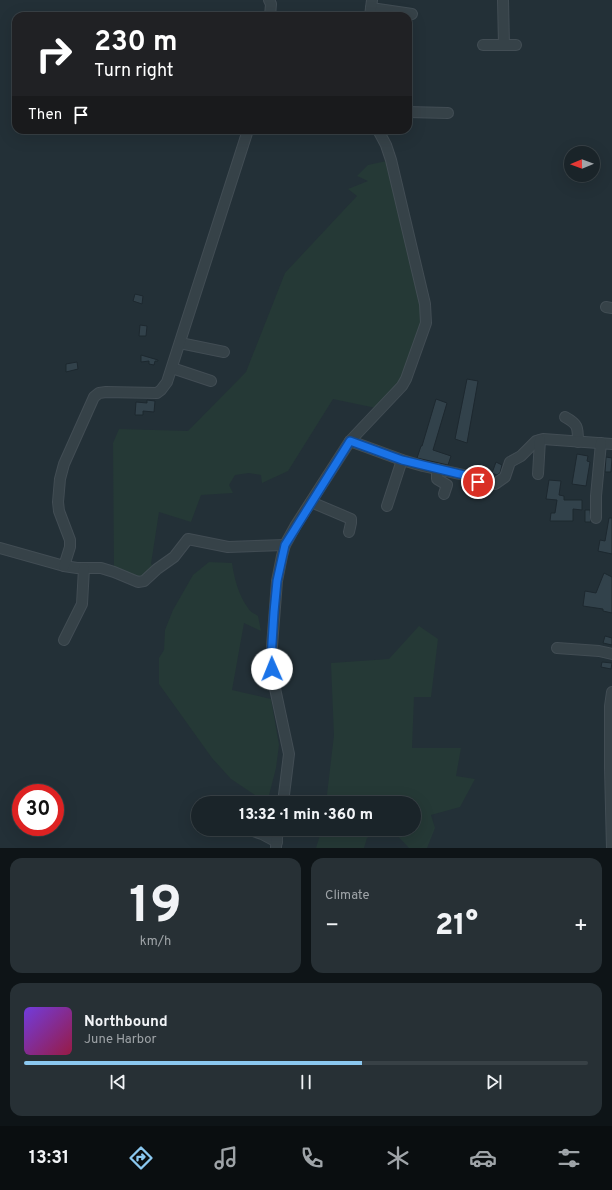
<!DOCTYPE html>
<meta charset="utf-8">
<style>
body{margin:0;font-family:Overpass,sans-serif;background:#273035;color:#f1f3f6;height:100vh;display:flex;flex-direction:column;font-size:15px;white-space:nowrap}
*{box-sizing:border-box;margin:0}
p{font-size:13px;color:#9fa4a8}
.icon{flex:none;width:22px;height:22px;fill:none;stroke:currentColor;stroke-width:2;stroke-linecap:round;stroke-linejoin:round}
.map{position:relative;height:848px;overflow:hidden}
.sheet{display:flex;flex-direction:column;gap:10px;padding:10px;background:#0e1417;flex:1}
.sheet>*{flex:none}
.banner{position:absolute;left:12px;top:12px;width:400px;height:122px;border-radius:12px;box-shadow:0 4px 16px #0002,0 0 0 1px #384146;background:#202124;color:#fff;overflow:hidden}
.needle{width:26px;rotate:269deg}
.fabs{position:absolute;left:564px;top:146px;display:grid;gap:8px}
.fabs a{display:grid;place-items:center;width:36px;height:36px;border-radius:50%;background:#1a2429;box-shadow:0 4px 16px #0002,0 0 0 1px #384146;font-size:20px}
.speed{position:absolute;left:12px;top:784px;display:flex;gap:8px;font-size:20px;font-weight:700;text-align:center}
.speed>*{display:grid;place-content:center;width:52px;height:52px;border-radius:50%;background:#1a2429;box-shadow:0 4px 16px #0002,0 0 0 1px #384146;line-height:1}
.speed .limit{border:6px solid #d22;background:#fff;color:#111}
.pin{position:absolute;display:grid;place-items:center;width:34px;height:34px;color:#fff;margin:-17px;border:2px solid #fff;border-radius:50%;box-shadow:0 1px 4px #0007}
.me{position:absolute;width:44px;margin:-22px;rotate:359deg;stroke-linejoin:round;filter:drop-shadow(0 0 3px #0008)}
.turn{display:flex;align-items:center;gap:14px;height:84px;padding:0 16px;font-size:18px}
.turn .icon{width:52px;height:52px;stroke-width:2.5}
.turn b{display:block;font-size:28px;line-height:34px}
.then{display:flex;align-items:center;height:38px;padding:0 16px;background:#0003;gap:8px;font-size:15px}
.big{font-size:30px;font-weight:800;line-height:1.1}
.sheet .card{flex:1;display:flex;flex-direction:column;justify-content:center;gap:6px;min-width:0;padding:0 14px;border-radius:12px;background:#273035}
.sheet .dial{align-items:center;gap:0}
.dial b{font-size:52px;line-height:1}
.song{display:flex;align-items:center;gap:12px}
.cover{width:48px;height:48px;border-radius:6px;background:linear-gradient(135deg,hsl(260 70% 55%),hsl(340 70% 35%))}
.played{height:4px;border-radius:2px;background:linear-gradient(90deg,#8bc8f0 60%,#384146 60%)}
.keys{display:flex;justify-content:space-around;direction:ltr}
.heat{display:flex;justify-content:space-between;align-items:center;font-size:22px;direction:ltr}
.sheet .tiles{flex:1;display:grid;gap:10px;grid-template-columns:1fr 1fr}
.card:last-child{grid-column:span 2}
.trip{position:absolute;left:191px;top:796px;width:230px;height:40px;border-radius:20px;background:#1a2429;box-shadow:0 4px 16px #0002,0 0 0 1px #384146;font-weight:800;line-height:40px;text-align:center}
.tabs{display:flex;height:64px;justify-content:space-around;align-items:center;background:#0a0e10;color:#9fa4a8}
.tabs .icon{width:28px;height:28px}
.tabs .current{color:#8bc8f0}
.tabs b{font-size:18px;color:#f1f3f6}
.map>svg:first-child{display:block}
.green{fill:#253936}
.building{fill:#32424b;stroke:#1d282f}
.lines{fill:none;stroke-linecap:round;stroke-linejoin:round}
.minor-casing{stroke:#424d54;stroke-width:12}
.minor{stroke:#364248;stroke-width:10}
.route-casing{stroke:#114b97;stroke-width:10}
.route{stroke:#1a73e8;stroke-width:7}
</style>
<div class="map">
<svg width="612" height="848" viewBox="0 0 612 848">
<rect width="100%" height="100%" fill="#233037"/>
<g class="green">
<polygon points="391,160 427,317 406,379 381,409 333,399 288,471 262,483 261,475 249,473 235,475 229,485 233,493 201,495 191,522 159,512 151,564 157,569 141,582 114,572 113,443 119,429 188,431 246,372 285,273 357,196 348,189 368,181 357,176 368,165"/>
<path d="M209,562L232,563C234,578 239,596 248,608C250,612 255,614 258,616L261,631L244,623L232,690L271,699L279,745L276,768L267,803L231,779L212,758L159,684V658L164,650L165,630L173,610L193,575Z"/>
<polygon points="419,626 438,639 431,697 414,697 412,748 461,748 456,776 475,779 460,807 431,815 435,828 427,848 409,848 391,829 414,829 414,803 326,803 334,735 331,663 389,659"/>
<polygon points="322,829 381,829 367,838 364,848 316,848"/>
</g>
<g class="building">
<polygon points="135,294 143,296 142,304 133,301"/>
<polygon points="140,325 147,326 146,336 139,336"/>
<polygon points="141,355 158,360 158,361 155,361 154,365 149,364 149,361 141,362"/>
<polygon points="77,362 78,369 66,372 66,364"/>
<polygon points="467,379 478,381 467,443 455,439"/>
<polygon points="436,399 447,403 433,450 451,456 448,465 417,458 421,446 422,446"/>
<polygon points="147,400 155,401 154,412 143,411 143,415 135,415 136,402 147,403"/>
<polygon points="577,454 588,456 587,461 590,462 586,486 572,484"/>
<polygon points="606,457 612,458 611,472 605,472"/>
<polygon points="496,462 502,465 500,473 497,475 492,473"/>
<polygon points="549,480 561,481 559,495 564,496 564,500 582,500 582,510 573,509 573,521 550,521 551,513 555,513 557,500 546,499"/>
<polygon points="585,510 590,510 591,522 585,522"/>
<polygon points="609,518 612,518 612,554 598,551 600,540 605,541"/>
<polygon points="604,573 612,577 612,613 603,611 603,609 583,606 585,591 596,593"/>
<polygon points="605,636 612,638 612,645 603,643"/>
<polygon points="602,662 612,663 611,669 601,667"/>
</g>
<g class="lines">
<defs>
<g id="minor">
<polyline points="269,0 271,4 270,16"/>
<polyline points="503,0 504,45"/>
<polyline points="371,8 412,14"/>
<polyline points="370,16 372,0"/>
<polyline points="483,45 516,45"/>
<polyline points="408,112 448,113"/>
<polyline points="606,307 612,308"/>
<polyline points="180,343 224,352"/>
<polyline points="172,368 211,381"/>
<path d="M565,417C578,424 578,427 578,442"/>
<polyline points="350,441 402,460 423,466 464,475 487,484 495,484 505,477 510,462 521,456 536,441 543,439 612,444"/>
<polyline points="437,469 437,479 447,485 444,494"/>
<polyline points="538,474 540,440"/>
<polyline points="311,502 351,519 351,523 349,532"/>
<polyline points="387,506 402,460"/>
<polyline points="596,518 596,496 601,443"/>
<polyline points="0,548 64,566 77,568 101,568 114,572 138,582 144,581 157,569 174,557 188,539 228,547 285,545"/>
<polyline points="64,566 70,547 70,540 59,511 58,502 60,479 64,464 94,397 99,393 106,392 157,393 161,390 167,382 248,130"/>
<polyline points="64,640 82,604 84,568"/>
<polyline points="557,648 599,651 612,654"/>
<polyline points="283,803 289,754 273,679 271,659 277,581 282,556 285,545 296,525 350,441 402,386 406,379 426,323 425,304 391,160 386,145 378,130"/>
<polyline points="247,829 262,834 277,842"/>
<polyline points="276,847 278,829"/>
<polyline points="612,848 610,768 610,706 612,692"/>
</g>
</defs>
<use href="#minor" class="minor-casing"/>
<use href="#minor" class="minor"/>
</g>
<g class="lines">
<defs>
<polyline id="route" points="272,669 271,659 274,612 277,581 285,545 350,441 402,460 464,475 478,482"/>
</defs>
<use href="#route" class="route-casing"/>
<use href="#route" class="route"/>
</g>
</svg>
<div class="fabs">
<a><svg class="needle" viewBox="-14 -14 28 28"><path d="M0-13l5 13h-10z" fill="#e53935"/><path d="M0 13l5-13h-10z" fill="#9fa4a8"/></svg></a>
</div>
<div class="speed"><div class="limit">30</div></div>
<div class="pin" style="left:478px;top:482px;background:#d93025"><svg class="icon" aria-label="arrive" viewBox="0 0 24 24"><path d="M6 21V4h12l-3 4 3 4H6"/></svg></div>
<svg class="me" style="left:272px;top:669px" viewBox="-20 -20 40 40"><circle r="19" fill="#fff"/><path d="M0-13L10 11 0 6-10 11z" fill="#1a73e8"/></svg>
<div class="trip">13:32 · 1 min · 360 m</div>
<div class="banner">
<div class="turn"><svg class="icon" aria-label="right" viewBox="0 0 24 24"><path d="M7 20v-9h11M14 6l5 5-5 5"/></svg><div><b>230 m</b>Turn right</div></div>
<div class="then">Then<svg class="icon" aria-label="arrive" viewBox="0 0 24 24"><path d="M6 21V4h12l-3 4 3 4H6"/></svg></div>
</div>
</div>
<section class="sheet">
<div class="tiles">
<div class="card dial"><b>19</b><p>km/h</p></div>
<div class="card"><p>Climate</p>
<div class="heat"><a>−</a><b class="big">21°</b><a>+</a></div>
</div>
<div class="card">
<div class="song"><i class="cover"></i><div><b>Northbound</b><p>June Harbor</p></div></div>
<div class="played"></div>
<div class="keys"><svg class="icon" aria-label="previous" viewBox="0 0 24 24"><path d="M18 5L8 12l10 7zM5 5v14"/></svg><svg class="icon" aria-label="pause" viewBox="0 0 24 24"><path d="M8 5v14M16 5v14"/></svg><svg class="icon" aria-label="next" viewBox="0 0 24 24"><path d="M6 5l10 7-10 7zM19 5v14"/></svg></div>
</div>
</div>
</section>
<nav class="tabs">
<b>13:31</b>
<svg class="icon current" aria-label="directions" viewBox="0 0 24 24"><path d="M12 3l9 9-9 9-9-9zM9 14v-3h6M13 9l2 2-2 2"/></svg>
<svg class="icon" aria-label="music" viewBox="0 0 24 24"><path d="M9 18V5l10-2v13"/><circle cx="6" cy="18" r="3"/><circle cx="16" cy="16" r="3"/></svg>
<svg class="icon" aria-label="phone" viewBox="0 0 24 24"><path d="M5 4h4l2 5-3 2q2 4 5 5l2-3 5 2v4C11 20 4 13 5 4z"/></svg>
<svg class="icon" aria-label="climate" viewBox="0 0 24 24"><path d="M12 3v18M4 7l16 10M4 17L20 7"/></svg>
<svg class="icon" aria-label="car" viewBox="0 0 24 24"><path d="M5 17H2v-5l4-1 3-4h7l3 4 3 1v5h-3M9 17h6M6 11h13"/><circle cx="7" cy="17" r="2"/><circle cx="17" cy="17" r="2"/></svg>
<svg class="icon" aria-label="filters" viewBox="0 0 24 24"><path d="M4 7h16M4 17h16"/><circle cx="9" cy="7" r="2"/><circle cx="15" cy="17" r="2"/></svg>
</nav>
